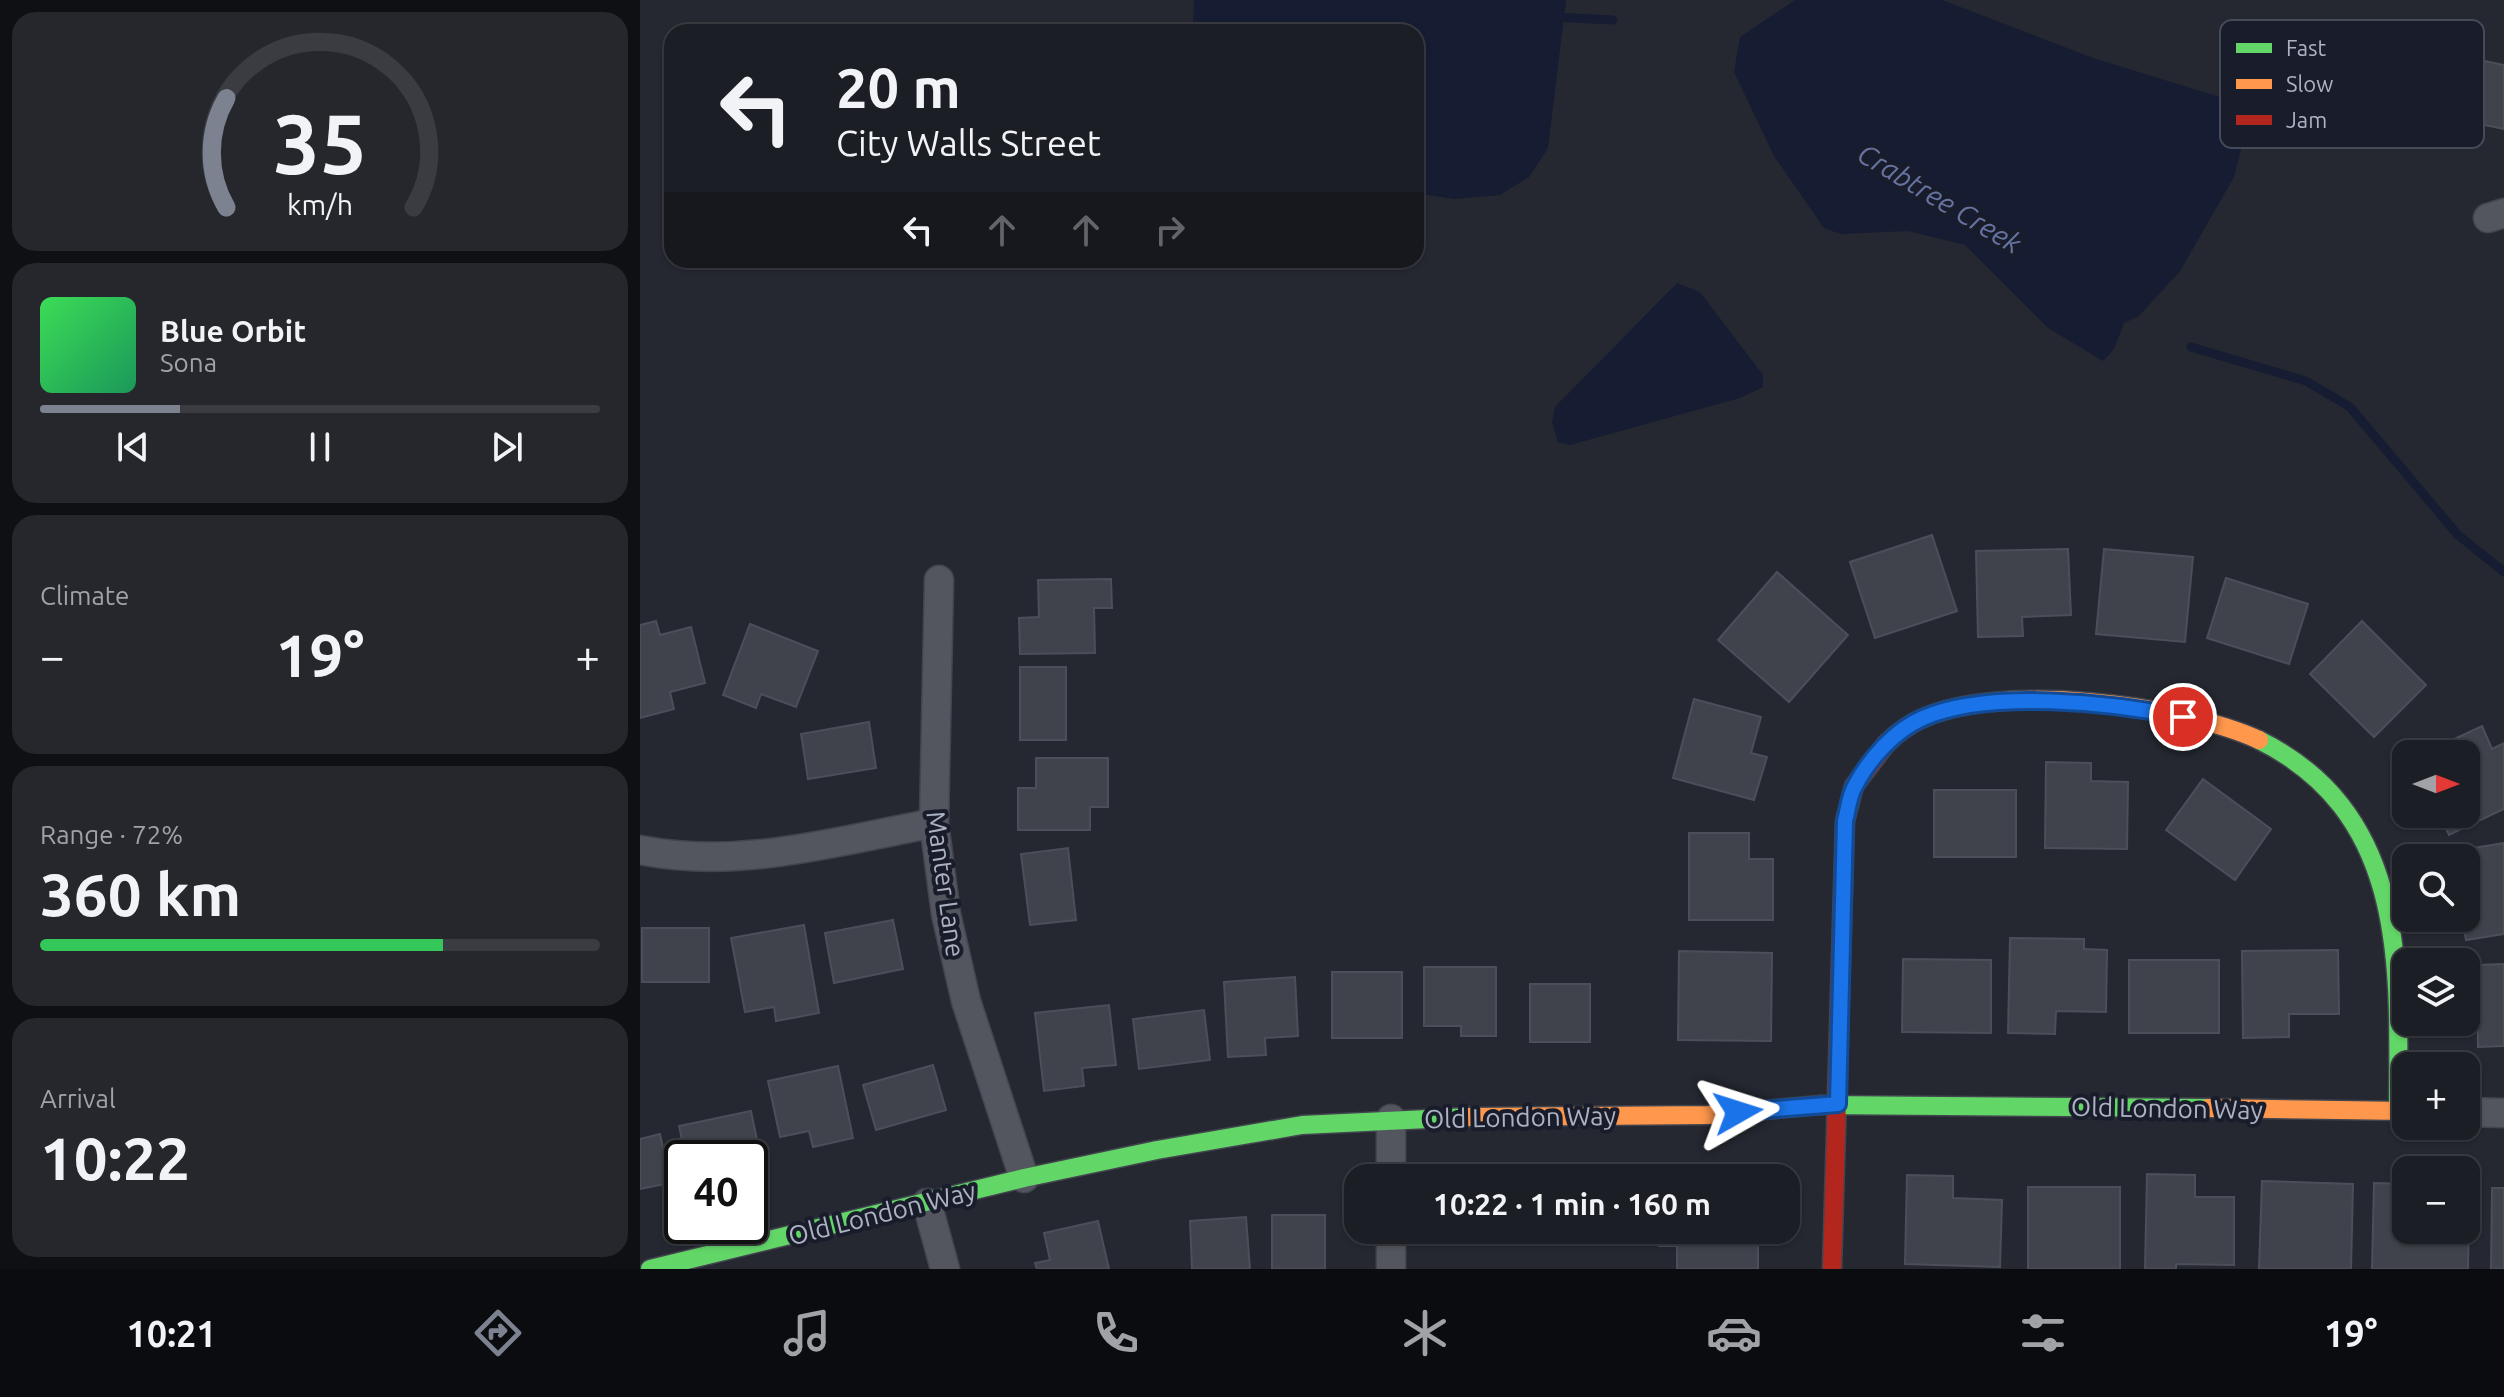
<!DOCTYPE html>
<meta charset="utf-8">
<style>
body{margin:0;font-family:Ubuntu,sans-serif;background:#25272d;color:#f1f3f6;height:100vh;display:flex;flex-direction:column;font-size:30px;white-space:nowrap}
*{box-sizing:border-box;margin:0}
p{font-size:26px;color:#a0a2a7}
.icon{flex:none;width:44px;height:44px;fill:none;stroke:currentColor;stroke-width:2;stroke-linecap:round;stroke-linejoin:round}
.map{position:relative;flex:1;overflow:hidden}
.side{display:flex;flex-direction:column;gap:12px;padding:12px;background:#0f1014;width:640px}
.side>*{flex:none}
.top-card{position:absolute;left:24px;top:24px;width:760px;height:244px;border-radius:24px;box-shadow:0 2px 6px #0004,0 0 0 2px #3a3c42;background:#1c1e25;color:#f1f3f6;overflow:hidden}
.needle{width:52px;rotate:90deg}
.tools{position:absolute;left:1752px;top:740px;display:grid;gap:16px}
.tools a{display:grid;place-items:center;width:88px;height:88px;border-radius:16px;background:#1c1e25;box-shadow:0 2px 6px #0004,0 0 0 2px #3a3c42;font-size:40px}
.speed{position:absolute;left:24px;top:1140px;display:flex;gap:16px;font-size:40px;font-weight:700;text-align:center}
.speed>*{display:grid;place-content:center;width:104px;height:104px;border-radius:50%;background:#1c1e25;box-shadow:0 2px 6px #0004,0 0 0 2px #3a3c42;line-height:1}
.speed .limit{border:4px solid #111;border-radius:12px;background:#fff;color:#111}
.pin{position:absolute;display:grid;place-items:center;width:68px;height:68px;color:#fff;margin:-34px;border:4px solid #fff;border-radius:50%;box-shadow:0 2px 8px #0007}
.me{position:absolute;width:88px;margin:-44px;rotate:84deg;stroke-linejoin:round;filter:drop-shadow(0 0 6px #0008)}
.turn{display:flex;align-items:center;gap:28px;height:168px;padding:0 40px;font-size:36px}
.turn .icon{width:104px;height:104px;stroke-width:2.5}
.turn b{display:block;font-size:56px;line-height:68px}
.lanes{display:flex;align-items:center;height:76px;padding:0 40px;background:#0003;justify-content:center;gap:40px;direction:ltr}
.lanes .off{opacity:.35}
.big{font-size:60px;font-weight:700;line-height:1.1}
.side .widget{flex:1;display:flex;flex-direction:column;justify-content:center;gap:12px;min-width:0;padding:0 28px;border-radius:24px;background:#25272d}
.side .dial{align-items:center;gap:0}
.dial svg{height:208px;overflow:visible;fill:none;stroke:#3a3c42;stroke-width:7;stroke-linecap:round;text-anchor:middle}
.dial text{fill:#f1f3f6;stroke:none}
.song{display:flex;align-items:center;gap:24px}
.cover{width:96px;height:96px;border-radius:12px;background:linear-gradient(135deg,hsl(130 70% 55%),hsl(150 70% 35%))}
.played{height:8px;border-radius:4px;background:linear-gradient(90deg,#7d8290 25%,#3a3c42 25%)}
.keys{display:flex;justify-content:space-around;direction:ltr}
.heat{display:flex;justify-content:space-between;align-items:center;font-size:44px;direction:ltr}
.charge{height:12px;border-radius:6px;background:linear-gradient(90deg,#34c759 72%,#3a3c42 0)}
.trip{position:absolute;left:704px;top:1164px;width:456px;height:80px;border-radius:24px;background:#1c1e25;box-shadow:0 2px 6px #0004,0 0 0 2px #3a3c42;font-weight:700;line-height:80px;text-align:center}
.dock{display:flex;height:128px;justify-content:space-around;align-items:center;background:#0b0c0f;color:#a0a2a7}
.dock .icon{width:56px;height:56px}
.dock .current{color:#7d8290}
.dock b{font-size:36px;color:#f1f3f6}
main{display:flex;flex:1;min-height:0}
.map>svg:first-child{display:block}
.water{fill:#161c32}
.lines{fill:none;stroke-linecap:round;stroke-linejoin:round}
.stream{stroke:#161c32;stroke-width:9}
.building{fill:#40434c;stroke:#4c4f59;stroke-width:2}
.street-casing{stroke:#42454e;stroke-width:31}
.fast-casing{stroke:#42454e;stroke-width:21}
.slow-casing{stroke:#42454e;stroke-width:21}
.jam-casing{stroke:#42454e;stroke-width:21}
.street{stroke:#54565f;stroke-width:28}
.fast{stroke:#63d668;stroke-width:18}
.slow{stroke:#ff974d;stroke-width:18}
.jam{stroke:#b3261e;stroke-width:18}
.route-casing{stroke:#114b97;stroke-width:20}
.route{stroke:#1a73e8;stroke-width:14}
.labels{text-anchor:middle;dominant-baseline:central;stroke-width:8;stroke-linejoin:round;paint-order:stroke}
.street-label{font-size:26px;fill:#adb2c3;stroke:#191d2b}
.water-label{font-size:28px;font-style:italic;fill:#6774a2;stroke:#191d2b}
.key{fill:#191d2b;stroke:#454a59;stroke-width:2}
.key-label{font-size:22px;fill:#adb2c3}
</style>
<main>
<section class="side">
<div class="widget dial"><svg viewBox="0 0 100 80">
<path d="M14 69A42 42 0 1 1 86 69"/>
<path d="M14 69A42 42 0 0 1 14 27" stroke="#7d8290"/>
<text x="50" y="56" font-size="32" font-weight="700">35</text>
<text x="50" y="72" font-size="11">km/h</text>
</svg></div>
<div class="widget">
<div class="song"><i class="cover"></i><div><b>Blue Orbit</b><p>Sona</p></div></div>
<div class="played"></div>
<div class="keys"><svg class="icon" aria-label="previous" viewBox="0 0 24 24"><path d="M18 5L8 12l10 7zM5 5v14"/></svg><svg class="icon" aria-label="pause" viewBox="0 0 24 24"><path d="M8 5v14M16 5v14"/></svg><svg class="icon" aria-label="next" viewBox="0 0 24 24"><path d="M6 5l10 7-10 7zM19 5v14"/></svg></div>
</div>
<div class="widget"><p>Climate</p>
<div class="heat"><a>−</a><b class="big">19°</b><a>+</a></div>
</div>
<div class="widget"><p>Range · 72%</p><b class="big">360 km</b><div class="charge"></div></div>
<div class="widget"><p>Arrival</p><b class="big">10:22</b></div>
</section>
<div class="map">
<svg width="1864" height="1269" viewBox="0 0 1864 1269">
<rect width="100%" height="100%" fill="#252831"/>
<g class="water">
<polygon points="554,0 926,0 908,148 889,177 860,195 814,199 776,193 776,32 548,32 553,27"/>
<polygon points="1155,0 1302,0 1453,58 1583,98 1603,109 1606,130 1594,177 1540,271 1499,316 1484,323 1474,349 1463,361 1408,328 1325,245 1268,231 1201,234 1184,228 1134,156 1094,72 1100,37"/>
<polygon points="1037,283 1060,292 1123,375 1123,387 1100,398 930,445 918,442 912,422 915,407"/>
</g>
<g class="lines">
<g class="stream">
<polyline points="913,17 973,20"/>
<polyline points="1551,347 1666,381 1710,407 1817,534 1864,572"/>
</g>
</g>
<g class="building">
<polygon points="1751,20 1806,31 1801,52 1864,65 1864,129 1734,102"/>
<polygon points="1292,535 1317,611 1235,638 1210,562"/>
<polygon points="1428,549 1431,615 1382,617 1383,636 1338,637 1336,551"/>
<polygon points="1464,549 1553,557 1545,642 1456,634"/>
<polygon points="1137,572 1208,635 1149,702 1078,640"/>
<polygon points="1586,578 1668,604 1649,664 1567,638"/>
<polygon points="471,579 472,608 454,608 455,653 380,654 379,618 399,617 398,580"/>
<polygon points="16,621 20,635 51,627 65,683 30,692 34,709 0,718 0,625"/>
<polygon points="1722,621 1786,685 1734,737 1670,674"/>
<polygon points="110,624 178,651 156,707 121,694 116,708 83,695"/>
<rect x="380" y="667" width="46" height="73"/>
<polygon points="1054,699 1121,717 1111,753 1127,757 1114,800 1033,778"/>
<polygon points="229,722 236,768 168,779 161,734"/>
<polygon points="1842,726 1852,749 1864,743 1864,809 1809,835 1799,814 1826,814 1826,754 1782,754"/>
<polygon points="396,758 468,758 468,807 450,807 450,830 378,830 378,788 396,788"/>
<polygon points="1406,762 1451,763 1451,781 1488,782 1487,849 1405,848"/>
<polygon points="1563,779 1631,829 1595,880 1526,830"/>
<rect x="1294" y="790" width="82" height="67"/>
<polygon points="1049,833 1109,833 1109,859 1133,859 1133,920 1049,920"/>
<polygon points="1864,843 1864,934 1826,940 1822,918 1826,918 1826,897 1841,894 1833,848"/>
<polygon points="428,848 436,920 390,925 381,854"/>
<polygon points="253,920 263,969 194,983 185,933"/>
<polygon points="164,925 179,1013 136,1021 134,1007 105,1012 91,938"/>
<rect x="2" y="928" width="67" height="54"/>
<polygon points="1370,938 1444,939 1444,949 1467,950 1466,1012 1416,1011 1415,1034 1368,1033"/>
<polygon points="1698,950 1699,1014 1649,1014 1649,1037 1603,1038 1602,951"/>
<polygon points="1039,951 1132,953 1131,1041 1038,1040"/>
<polygon points="1263,959 1351,960 1351,1033 1262,1032"/>
<rect x="1489" y="960" width="90" height="73"/>
<polygon points="1864,964 1864,1046 1838,1047 1837,965"/>
<polygon points="784,967 856,967 856,1036 821,1036 821,1026 784,1026"/>
<rect x="692" y="972" width="70" height="66"/>
<polygon points="655,977 658,1036 625,1038 626,1055 588,1057 584,982"/>
<rect x="890" y="984" width="60" height="58"/>
<polygon points="469,1005 476,1065 442,1068 444,1086 404,1091 395,1013"/>
<polygon points="564,1010 570,1060 499,1069 493,1019"/>
<polygon points="293,1065 306,1110 236,1130 223,1085"/>
<polygon points="198,1066 213,1138 173,1147 169,1131 140,1137 128,1081"/>
<polygon points="111,1111 121,1159 110,1162 110,1158 46,1158 39,1126"/>
<polygon points="20,1134 30,1183 0,1189 0,1139"/>
<polygon points="1507,1174 1555,1175 1555,1197 1594,1197 1594,1265 1536,1264 1536,1269 1505,1269"/>
<polygon points="1267,1175 1313,1176 1313,1198 1362,1200 1360,1267 1265,1264"/>
<polygon points="1622,1181 1713,1184 1711,1269 1619,1269"/>
<polygon points="1734,1183 1766,1184 1766,1230 1826,1230 1826,1209 1829,1209 1828,1269 1732,1269"/>
<rect x="1388" y="1187" width="92" height="82"/>
<polygon points="1852,1188 1864,1188 1864,1269 1851,1269"/>
<rect x="632" y="1215" width="53" height="54"/>
<polygon points="606,1217 610,1269 552,1269 550,1221"/>
<polygon points="458,1221 469,1269 397,1269 395,1263 410,1260 404,1233"/>
<rect x="803" y="1230" width="69" height="15"/>
<rect x="904" y="1230" width="61" height="15"/>
<polygon points="1019,1230 1097,1230 1097,1244 1118,1244 1118,1269 1037,1269 1037,1246 1019,1246"/>
</g>
<g class="lines">
<defs>
<g id="street">
<polyline points="1848,218 1864,213"/>
<polyline points="299,580 294,823 306,914 326,1001 384,1178"/>
<path d="M0,850C99,870 198,841 294,823"/>
<polyline points="1826,1112 1864,1113"/>
<polyline points="751,1178 751,1119"/>
<polyline points="287,1203 305,1269"/>
<polyline points="751,1269 751,1230"/>
</g>
<g id="fast">
<path d="M1619,740C1768,814 1759,966 1758,1110"/>
<polyline points="1181,1105 1568,1108"/>
<polyline points="10,1269 384,1178 517,1150 662,1125 830,1117"/>
</g>
<g id="slow">
<path d="M1246,744C1256,734 1268,725 1281,719C1360,682 1540,704 1619,740"/>
<polyline points="1568,1108 1766,1111"/>
<polyline points="830,1117 1068,1115 1181,1105"/>
</g>
<polyline id="jam" points="1192,1269 1205,821 1214,786 1246,744"/>
</defs>
<use href="#street" class="street-casing"/>
<use href="#fast" class="fast-casing"/>
<use href="#slow" class="slow-casing"/>
<use href="#jam" class="jam-casing"/>
<use href="#street" class="street"/>
<use href="#fast" class="fast"/>
<use href="#slow" class="slow"/>
<use href="#jam" class="jam"/>
</g>
<g class="lines">
<defs>
<path id="route" d="M1098,1112L1198,1104L1205,821C1208,810 1209,796 1215,786C1229,759 1255,730 1283,718C1349,689 1473,703 1543,717"/>
</defs>
<use href="#route" class="route-casing"/>
<use href="#route" class="route"/>
</g>
<g class="labels">
<g class="street-label">
<text transform="translate(306 884) rotate(82)">Manter Lane</text>
<text transform="translate(1527 1108) rotate(1)">Old London Way</text>
<text transform="translate(880 1117) rotate(-1)">Old London Way</text>
<text transform="translate(242 1213) rotate(-14)">Old London Way</text>
</g>
<g class="water-label">
<text transform="translate(1300 198) rotate(31)">Crabtree Creek</text>
</g>
</g>
<rect x="1580" y="20" width="264" height="128" rx="12" class="key"/>
<rect x="1596" y="43" width="36" height="10" fill="#63d668"/>
<rect x="1596" y="79" width="36" height="10" fill="#ff974d"/>
<rect x="1596" y="115" width="36" height="10" fill="#b3261e"/>
<g class="key-label">
<text x="1646" y="56">Fast</text>
<text x="1646" y="92">Slow</text>
<text x="1646" y="128">Jam</text>
</g>
</svg>
<div class="tools">
<a><svg class="needle" viewBox="-14 -14 28 28"><path d="M0-13l5 13h-10z" fill="#e53935"/><path d="M0 13l5-13h-10z" fill="#a0a2a7"/></svg></a>
<a><svg class="icon" aria-label="search" viewBox="0 0 24 24"><circle cx="10" cy="10" r="6"/><path d="M15 15l6 6"/></svg></a>
<a><svg class="icon" aria-label="layers" viewBox="0 0 24 24"><path d="M12 4l9 5-9 5-9-5zM3 14l9 5 9-5"/></svg></a>
<a>+</a>
<a>−</a>
</div>
<div class="speed"><div class="limit">40</div></div>
<div class="pin" style="left:1543px;top:717px;background:#d93025"><svg class="icon" aria-label="arrive" viewBox="0 0 24 24"><path d="M6 21V4h12l-3 4 3 4H6"/></svg></div>
<svg class="me" style="left:1098px;top:1112px" viewBox="-20 -20 40 40"><path d="M0-17L14 15 0 8-14 15z" fill="#1a73e8" stroke="#fff" stroke-width="4"/></svg>
<div class="trip">10:22 · 1 min · 160 m</div>
<div class="top-card">
<div class="turn"><svg class="icon" aria-label="left" viewBox="0 0 24 24"><path d="M17 20v-9H6M10 6l-5 5 5 5"/></svg><div><b>20 m</b>City Walls Street</div></div>
<div class="lanes"><svg class="icon" aria-label="left" viewBox="0 0 24 24"><path d="M17 20v-9H6M10 6l-5 5 5 5"/></svg><svg class="icon off" aria-label="ahead" viewBox="0 0 24 24"><path d="M12 20V5M6 11l6-6 6 6"/></svg><svg class="icon off" aria-label="ahead" viewBox="0 0 24 24"><path d="M12 20V5M6 11l6-6 6 6"/></svg><svg class="icon off" aria-label="right" viewBox="0 0 24 24"><path d="M7 20v-9h11M14 6l5 5-5 5"/></svg></div>
</div>
</div>
</main>
<nav class="dock">
<b>10:21</b>
<svg class="icon current" aria-label="directions" viewBox="0 0 24 24"><path d="M12 3l9 9-9 9-9-9zM9 14v-3h6M13 9l2 2-2 2"/></svg>
<svg class="icon" aria-label="music" viewBox="0 0 24 24"><path d="M9 18V5l10-2v13"/><circle cx="6" cy="18" r="3"/><circle cx="16" cy="16" r="3"/></svg>
<svg class="icon" aria-label="phone" viewBox="0 0 24 24"><path d="M5 4h4l2 5-3 2q2 4 5 5l2-3 5 2v4C11 20 4 13 5 4z"/></svg>
<svg class="icon" aria-label="climate" viewBox="0 0 24 24"><path d="M12 3v18M4 7l16 10M4 17L20 7"/></svg>
<svg class="icon" aria-label="car" viewBox="0 0 24 24"><path d="M5 17H2v-5l4-1 3-4h7l3 4 3 1v5h-3M9 17h6M6 11h13"/><circle cx="7" cy="17" r="2"/><circle cx="17" cy="17" r="2"/></svg>
<svg class="icon" aria-label="filters" viewBox="0 0 24 24"><path d="M4 7h16M4 17h16"/><circle cx="9" cy="7" r="2"/><circle cx="15" cy="17" r="2"/></svg>
<b>19°</b>
</nav>
